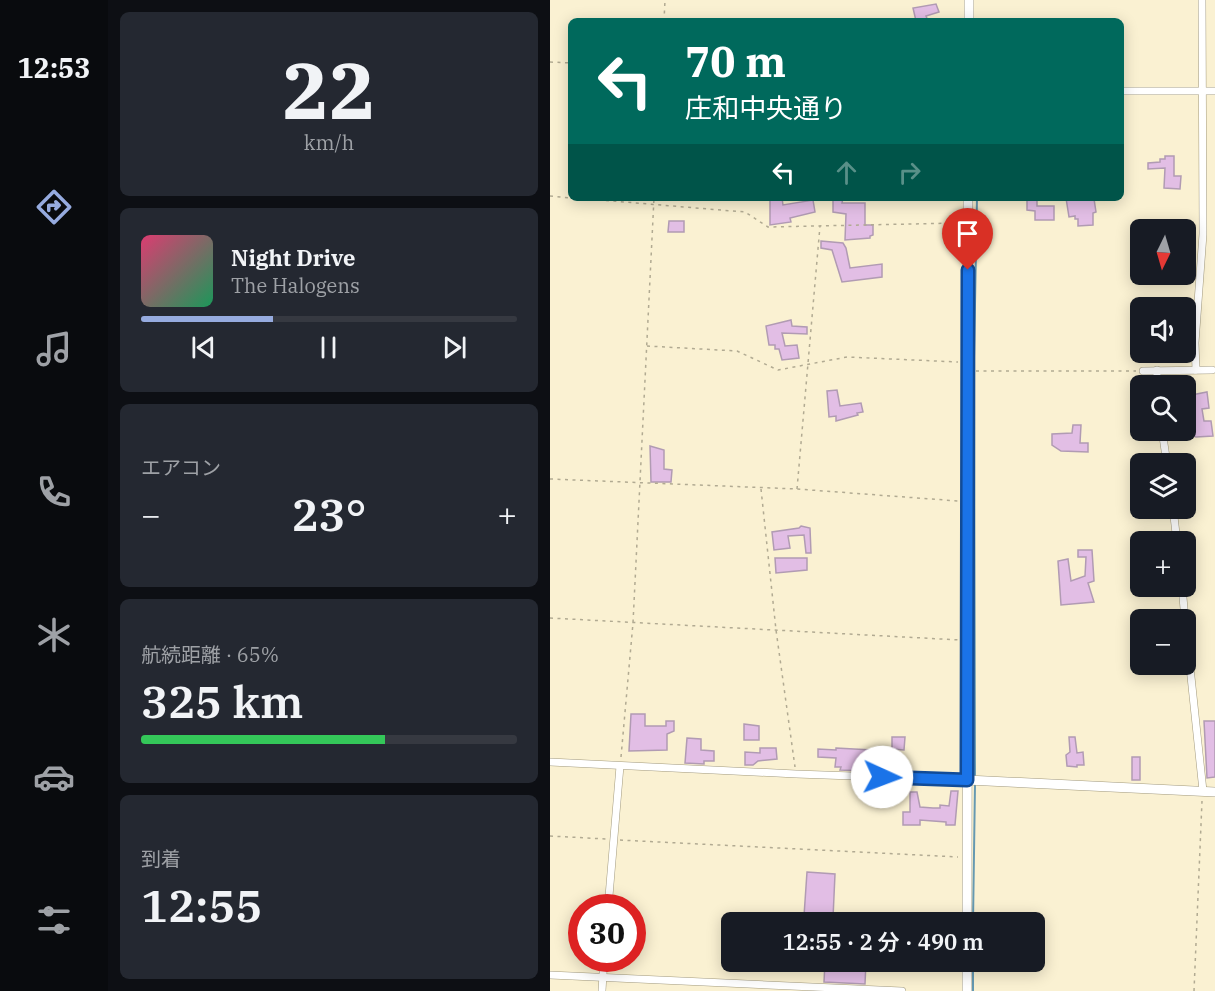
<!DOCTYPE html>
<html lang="ja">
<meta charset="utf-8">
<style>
body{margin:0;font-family:"IBM Plex Serif","Noto Sans JP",serif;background:#242831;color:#f1f3f6;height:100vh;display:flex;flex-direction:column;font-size:22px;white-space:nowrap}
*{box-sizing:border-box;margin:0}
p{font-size:20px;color:#9ea1a6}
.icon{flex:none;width:33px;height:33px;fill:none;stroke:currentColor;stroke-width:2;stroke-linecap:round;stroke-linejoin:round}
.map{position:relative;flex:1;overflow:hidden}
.panel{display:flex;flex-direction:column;gap:12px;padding:12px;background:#0d0f14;width:442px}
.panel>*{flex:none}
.hud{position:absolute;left:18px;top:18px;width:556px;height:183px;border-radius:9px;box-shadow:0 3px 15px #0003;background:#00695c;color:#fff;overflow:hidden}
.needle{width:39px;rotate:185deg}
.fabs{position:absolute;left:580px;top:219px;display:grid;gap:12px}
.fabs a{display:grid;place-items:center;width:66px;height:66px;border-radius:9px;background:#171b24;box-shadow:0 3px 15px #0003;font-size:30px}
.speed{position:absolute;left:18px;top:894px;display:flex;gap:12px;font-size:30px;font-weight:700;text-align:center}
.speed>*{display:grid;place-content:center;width:78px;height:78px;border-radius:50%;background:#171b24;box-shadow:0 3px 15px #0003;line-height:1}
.speed .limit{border:9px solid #d22;background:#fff;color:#111}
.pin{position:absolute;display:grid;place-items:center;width:51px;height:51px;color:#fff;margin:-62px -26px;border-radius:50% 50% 50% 0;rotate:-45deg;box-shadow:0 0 6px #0007}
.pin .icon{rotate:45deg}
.me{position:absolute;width:66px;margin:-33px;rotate:92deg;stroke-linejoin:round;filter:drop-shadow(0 0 4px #0008)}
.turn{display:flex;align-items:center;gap:21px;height:126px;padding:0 18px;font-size:27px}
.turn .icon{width:78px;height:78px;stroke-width:2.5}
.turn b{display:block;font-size:42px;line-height:51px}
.lanes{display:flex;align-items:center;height:57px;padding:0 18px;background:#0003;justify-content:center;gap:30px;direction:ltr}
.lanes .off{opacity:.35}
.big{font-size:45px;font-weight:600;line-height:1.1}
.panel .card{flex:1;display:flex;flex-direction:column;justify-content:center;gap:9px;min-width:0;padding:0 21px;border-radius:9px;background:#242831}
.panel .dial{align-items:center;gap:0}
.dial b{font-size:78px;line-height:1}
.song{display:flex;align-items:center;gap:18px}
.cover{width:72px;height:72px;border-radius:9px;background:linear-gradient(135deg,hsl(340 70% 55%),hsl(150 70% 35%))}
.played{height:6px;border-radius:3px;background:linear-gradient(90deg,#96abdf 35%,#363941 35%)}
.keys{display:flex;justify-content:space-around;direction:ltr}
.heat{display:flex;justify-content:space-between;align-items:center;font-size:33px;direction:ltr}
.charge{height:9px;border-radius:4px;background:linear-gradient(90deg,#34c759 65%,#363941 0)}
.trip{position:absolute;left:171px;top:912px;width:324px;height:60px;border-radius:9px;background:#171b24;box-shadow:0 3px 15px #0003;font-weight:600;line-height:60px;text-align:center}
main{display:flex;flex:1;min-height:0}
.tab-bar{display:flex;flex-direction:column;width:108px;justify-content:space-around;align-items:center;background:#090b0e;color:#9ea1a6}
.tab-bar .icon{width:42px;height:42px}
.tab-bar .selected{color:#96abdf}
.tab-bar b{font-size:27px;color:#f1f3f6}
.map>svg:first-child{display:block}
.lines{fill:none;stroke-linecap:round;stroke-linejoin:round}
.stream{stroke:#6599b2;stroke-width:2}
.building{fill:#e2bee5;stroke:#b19bb3;stroke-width:1.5}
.street-casing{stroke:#a29a7e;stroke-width:8}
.secondary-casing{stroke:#a29a7e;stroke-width:10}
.path{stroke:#b1aa92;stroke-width:1.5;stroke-dasharray:3 4.5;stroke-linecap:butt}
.street{stroke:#fff;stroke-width:7}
.secondary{stroke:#fff;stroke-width:9}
.route-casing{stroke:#114b97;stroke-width:15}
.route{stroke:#1a73e8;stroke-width:10}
</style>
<main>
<nav class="tab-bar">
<b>12:53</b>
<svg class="icon selected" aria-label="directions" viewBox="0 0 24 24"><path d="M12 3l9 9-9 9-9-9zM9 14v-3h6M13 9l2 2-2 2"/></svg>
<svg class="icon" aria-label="music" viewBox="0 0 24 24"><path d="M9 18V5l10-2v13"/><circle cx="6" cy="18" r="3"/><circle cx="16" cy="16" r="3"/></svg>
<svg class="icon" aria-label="phone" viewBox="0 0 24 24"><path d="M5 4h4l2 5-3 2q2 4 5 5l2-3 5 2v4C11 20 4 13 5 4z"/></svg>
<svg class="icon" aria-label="climate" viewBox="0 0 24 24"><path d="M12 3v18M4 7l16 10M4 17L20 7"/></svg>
<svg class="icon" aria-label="car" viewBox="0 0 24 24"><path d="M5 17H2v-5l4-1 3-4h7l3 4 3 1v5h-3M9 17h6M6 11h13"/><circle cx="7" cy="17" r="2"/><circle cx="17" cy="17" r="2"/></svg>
<svg class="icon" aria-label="filters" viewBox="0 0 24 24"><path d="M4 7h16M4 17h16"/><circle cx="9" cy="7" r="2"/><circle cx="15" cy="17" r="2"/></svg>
</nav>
<section class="panel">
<div class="card dial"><b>22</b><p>km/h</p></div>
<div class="card">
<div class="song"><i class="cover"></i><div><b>Night Drive</b><p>The Halogens</p></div></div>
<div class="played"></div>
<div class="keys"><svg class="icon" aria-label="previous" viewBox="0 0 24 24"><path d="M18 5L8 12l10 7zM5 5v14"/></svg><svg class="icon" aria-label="pause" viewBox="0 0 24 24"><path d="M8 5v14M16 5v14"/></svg><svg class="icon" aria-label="next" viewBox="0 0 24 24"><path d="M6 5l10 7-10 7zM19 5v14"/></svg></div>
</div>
<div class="card"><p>エアコン</p>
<div class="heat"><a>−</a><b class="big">23°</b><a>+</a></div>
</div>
<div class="card"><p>航続距離 · 65%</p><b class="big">325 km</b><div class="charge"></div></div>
<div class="card"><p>到着</p><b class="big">12:55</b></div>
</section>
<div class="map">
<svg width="665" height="991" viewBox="0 0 665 991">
<rect width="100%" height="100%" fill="#faf1d2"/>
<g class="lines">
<g class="stream">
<polyline points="425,779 424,357 427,198"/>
<polyline points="423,922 425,784"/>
<polyline points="423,962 423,991"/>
</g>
</g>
<g class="building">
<polygon points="386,4 389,12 376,16 378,21 366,21 363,8"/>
<polygon points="615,156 624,156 624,176 631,176 630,189 614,188 615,168 598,169 598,163 610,162 610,159 615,159"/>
<polygon points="220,198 232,198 233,205 263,200 265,212 240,218 241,222 220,225"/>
<polygon points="283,198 293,198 292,203 315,203 315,225 323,225 323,235 320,236 320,238 295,240 296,214 283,212"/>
<polygon points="477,198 487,198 487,206 504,206 504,220 485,220 485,211 477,210"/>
<polygon points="516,198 544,199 546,212 543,213 543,225 528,226 528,219 525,219 525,216 519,217"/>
<polygon points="119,221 134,221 134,232 118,232"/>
<polygon points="271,241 293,243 296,248 300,268 332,264 332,277 292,282 282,250 271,248"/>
<polygon points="241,320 242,326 257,327 257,334 232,333 235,346 247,345 249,358 232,360 229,349 225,349 225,345 219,345 216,326"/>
<polygon points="287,390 290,406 311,403 313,412 307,413 308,415 286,421 286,416 279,417 277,391"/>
<polygon points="657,392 659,408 652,409 654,421 661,421 663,436 646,437 643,436 642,432 636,432 636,396"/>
<polygon points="523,425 531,425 530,443 538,443 538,452 511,451 502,445 502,434 522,433"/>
<polygon points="100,446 114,450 114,469 122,470 121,482 101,482"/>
<polygon points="251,526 260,528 261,553 256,553 254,535 238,536 240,548 224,550 222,532 249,528"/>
<polygon points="528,550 542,550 544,581 538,583 544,602 511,605 508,561 518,559 521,581 535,576 536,557 528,557"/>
<polygon points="225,558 257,558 257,570 226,573"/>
<polygon points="81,714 95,714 95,726 116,726 116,721 124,721 124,731 117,734 117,750 79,751"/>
<polygon points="654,721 665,721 665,777 657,778"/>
<polygon points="194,724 209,726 209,740 194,740"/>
<polygon points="342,737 355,737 354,750 342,749"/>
<polygon points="519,737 525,737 527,753 533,752 534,765 527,765 527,767 517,766 516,755 520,752"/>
<polygon points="137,738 151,739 151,750 164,751 164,761 154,761 154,764 135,763"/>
<polygon points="210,748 226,748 227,759 208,761 203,765 195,765 195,752 210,753"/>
<polygon points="286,748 340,751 339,772 290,770 291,767 285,767 286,758 268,757 268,749 286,750"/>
<rect x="582" y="757" width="8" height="23"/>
<polygon points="401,791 408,791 405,825 396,825 396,822 370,820 370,825 353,825 353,812 360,812 360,792 367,792 370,807 383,808 390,808 390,805 399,806"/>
<polygon points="257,872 285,874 283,918 254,916"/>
<polygon points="275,962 316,962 315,984 274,982"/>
</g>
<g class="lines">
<defs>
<g id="street">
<polyline points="572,91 665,91"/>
<polyline points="607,370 607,386"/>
<polyline points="646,370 645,343 653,234 652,0"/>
<polyline points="593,371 662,370"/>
<polyline points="612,430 617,464"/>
<polyline points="623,508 627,542"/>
<polyline points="632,586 635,620"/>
<polyline points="636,629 653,791"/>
<polyline points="0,762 246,774 417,780"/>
<polyline points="58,908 70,766"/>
<polyline points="0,975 352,991"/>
<polyline points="52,991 54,958"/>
</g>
<g id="secondary">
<polyline points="419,21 419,0"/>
<polyline points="417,780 665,792"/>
<polyline points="417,922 418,198"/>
<polyline points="417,991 417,962"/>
</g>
</defs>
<use href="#street" class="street-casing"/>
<use href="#secondary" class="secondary-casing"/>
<g class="path">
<polyline points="114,21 115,0"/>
<polyline points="0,62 21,63"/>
<polyline points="0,196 21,198"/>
<polyline points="26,198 195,212 218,227 408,223"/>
<polyline points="97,346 187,351 228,370 297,357 408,362"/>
<polyline points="426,371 586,371"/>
<polyline points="0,479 247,489 408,501"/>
<polyline points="211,489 226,630 245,767"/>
<polyline points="247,489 270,226"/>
<polyline points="0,618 410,640"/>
<polyline points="71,757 83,623 104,198"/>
<polyline points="0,836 56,839"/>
<polyline points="70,840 408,857"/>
<polyline points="644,991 652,801"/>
</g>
<use href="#street" class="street"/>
<use href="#secondary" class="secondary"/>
</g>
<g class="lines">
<defs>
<polyline id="route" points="332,777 417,780 418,270"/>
</defs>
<use href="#route" class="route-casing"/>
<use href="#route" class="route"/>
</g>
</svg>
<div class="fabs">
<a><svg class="needle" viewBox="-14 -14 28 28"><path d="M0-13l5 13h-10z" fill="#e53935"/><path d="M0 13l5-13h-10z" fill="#9ea1a6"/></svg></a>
<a><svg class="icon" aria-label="sound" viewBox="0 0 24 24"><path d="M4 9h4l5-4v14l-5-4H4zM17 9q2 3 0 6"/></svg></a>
<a><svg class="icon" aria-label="search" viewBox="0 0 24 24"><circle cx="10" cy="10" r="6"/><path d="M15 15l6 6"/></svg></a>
<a><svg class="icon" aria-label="layers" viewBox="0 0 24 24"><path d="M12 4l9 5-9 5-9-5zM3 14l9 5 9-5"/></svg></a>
<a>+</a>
<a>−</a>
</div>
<div class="speed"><div class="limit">30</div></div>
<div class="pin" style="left:418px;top:270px;background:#d93025"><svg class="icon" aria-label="arrive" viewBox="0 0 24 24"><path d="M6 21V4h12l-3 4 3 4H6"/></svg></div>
<svg class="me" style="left:332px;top:777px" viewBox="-20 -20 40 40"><circle r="19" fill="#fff"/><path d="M0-13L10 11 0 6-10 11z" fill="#1a73e8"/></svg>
<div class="trip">12:55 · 2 分 · 490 m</div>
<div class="hud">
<div class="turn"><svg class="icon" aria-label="left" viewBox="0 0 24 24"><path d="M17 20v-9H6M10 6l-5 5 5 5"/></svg><div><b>70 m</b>庄和中央通り</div></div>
<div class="lanes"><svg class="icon" aria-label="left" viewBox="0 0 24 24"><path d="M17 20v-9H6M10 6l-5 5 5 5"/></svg><svg class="icon off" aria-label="ahead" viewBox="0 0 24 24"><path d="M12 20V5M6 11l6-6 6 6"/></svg><svg class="icon off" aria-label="right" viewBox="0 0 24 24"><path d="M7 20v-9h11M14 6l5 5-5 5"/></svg></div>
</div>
</div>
</main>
